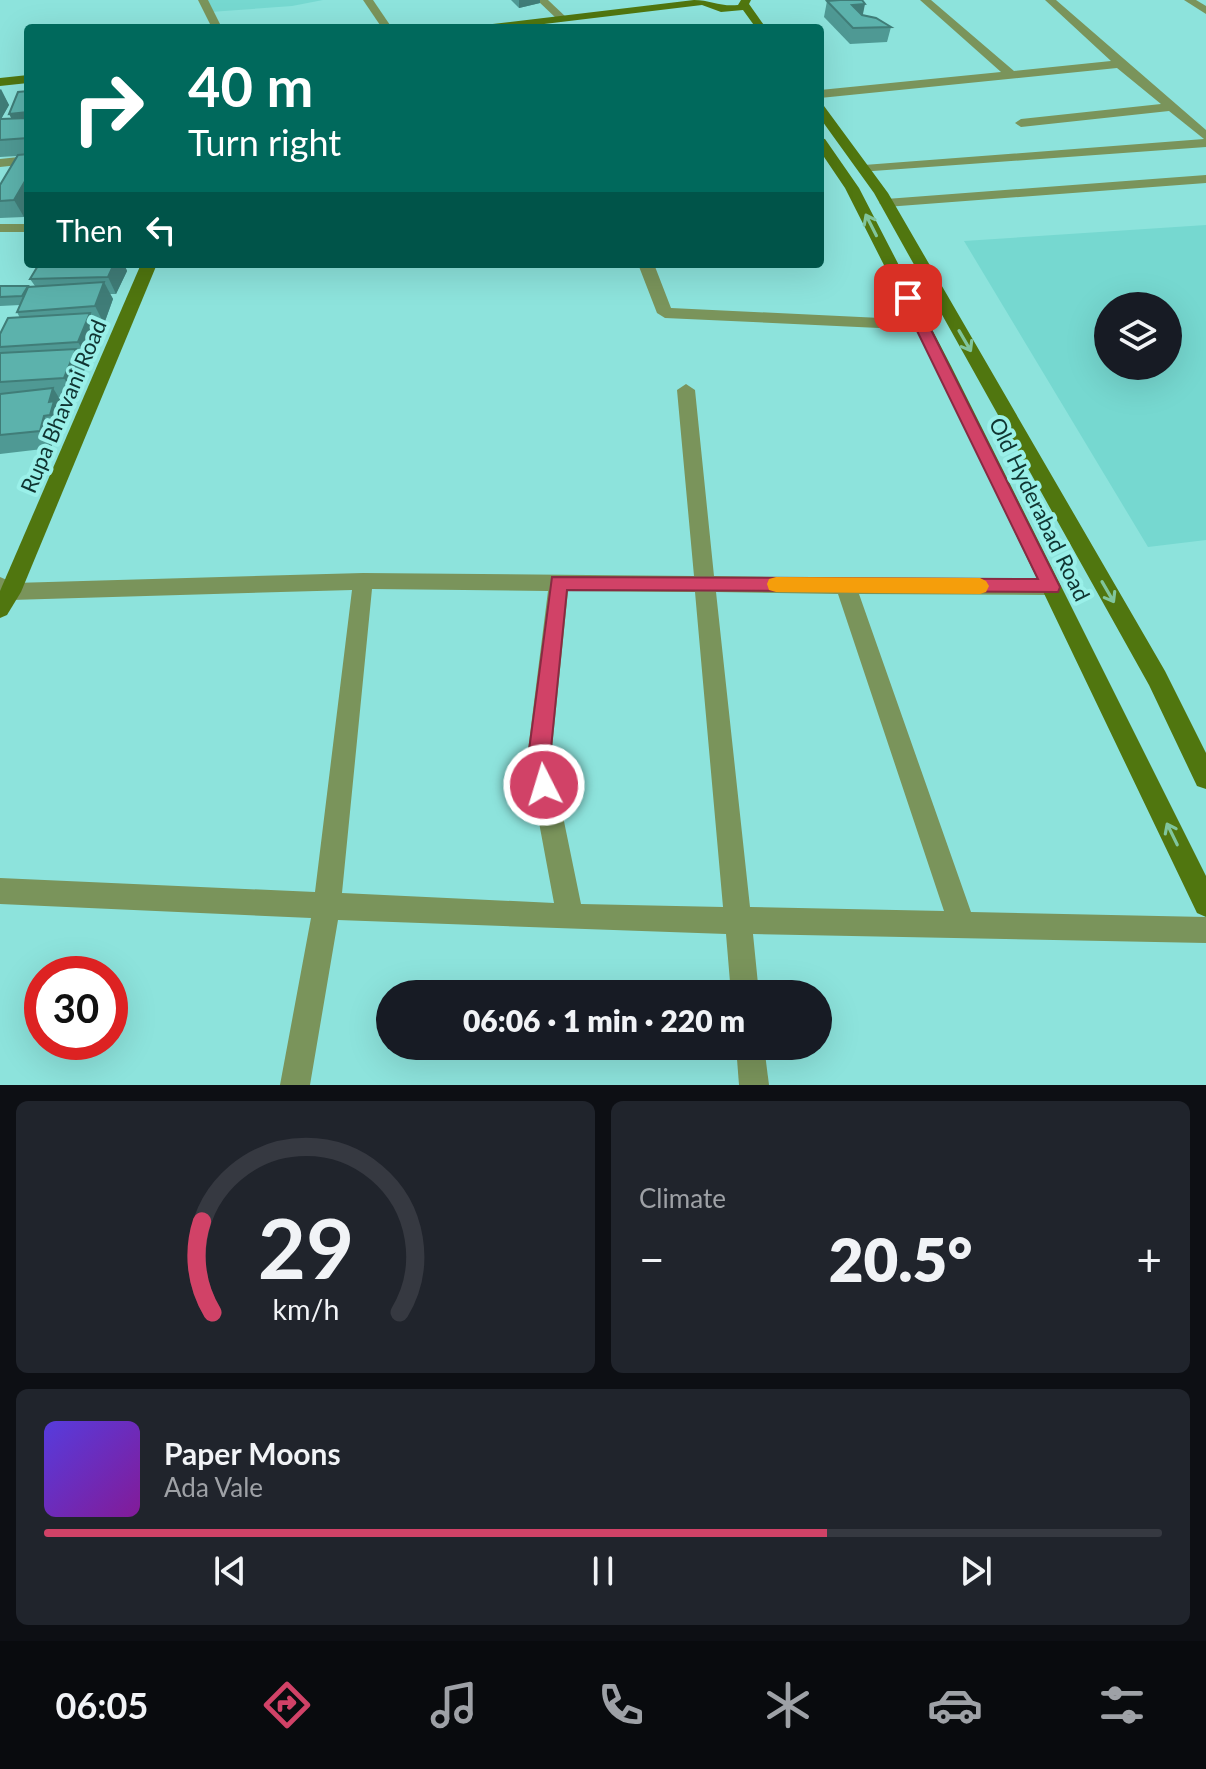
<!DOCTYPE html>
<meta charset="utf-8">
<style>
body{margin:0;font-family:Lato,sans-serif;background:#20242c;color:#f1f3f6;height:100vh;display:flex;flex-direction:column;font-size:30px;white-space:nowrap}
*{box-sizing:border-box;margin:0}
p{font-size:26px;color:#9ea1a6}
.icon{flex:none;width:44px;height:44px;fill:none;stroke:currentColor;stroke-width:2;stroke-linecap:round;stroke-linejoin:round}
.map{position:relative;height:1085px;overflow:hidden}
.drawer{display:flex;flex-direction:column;gap:16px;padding:16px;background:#0d0f14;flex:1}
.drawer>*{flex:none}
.top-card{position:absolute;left:24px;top:24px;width:800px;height:244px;border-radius:8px;box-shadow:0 8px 32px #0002;background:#00695c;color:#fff;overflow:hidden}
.buttons{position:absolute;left:1094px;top:292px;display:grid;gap:16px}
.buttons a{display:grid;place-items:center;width:88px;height:88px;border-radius:50%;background:#171b24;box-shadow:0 8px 32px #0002;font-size:40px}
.speed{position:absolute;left:24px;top:956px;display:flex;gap:16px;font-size:40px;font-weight:700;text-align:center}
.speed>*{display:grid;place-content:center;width:104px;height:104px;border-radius:50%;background:#171b24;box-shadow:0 8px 32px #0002;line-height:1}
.speed .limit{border:12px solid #d22;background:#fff;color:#111}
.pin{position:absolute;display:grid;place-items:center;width:68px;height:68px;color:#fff;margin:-34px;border-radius:16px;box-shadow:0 4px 12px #0006}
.me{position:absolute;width:88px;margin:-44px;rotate:355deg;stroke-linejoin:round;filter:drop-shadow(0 0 6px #0008)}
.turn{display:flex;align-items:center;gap:28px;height:168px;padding:0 32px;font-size:36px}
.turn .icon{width:104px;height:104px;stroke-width:2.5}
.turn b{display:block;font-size:56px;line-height:68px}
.then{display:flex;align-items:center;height:76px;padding:0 32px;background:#0003;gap:16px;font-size:30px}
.big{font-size:60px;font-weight:800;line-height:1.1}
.drawer .card{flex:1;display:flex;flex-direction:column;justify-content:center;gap:12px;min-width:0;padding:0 28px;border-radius:12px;background:#20242c}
.drawer .dial{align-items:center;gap:0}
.dial svg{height:208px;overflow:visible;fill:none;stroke:#363941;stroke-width:7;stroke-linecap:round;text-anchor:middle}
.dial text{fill:#f1f3f6;stroke:none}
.song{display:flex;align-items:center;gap:24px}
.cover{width:96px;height:96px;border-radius:12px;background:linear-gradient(135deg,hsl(250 70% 55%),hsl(290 70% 35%))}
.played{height:8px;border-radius:4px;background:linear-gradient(90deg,#d14267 70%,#363941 70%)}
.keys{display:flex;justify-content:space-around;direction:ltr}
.heat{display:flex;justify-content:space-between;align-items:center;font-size:44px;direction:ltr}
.drawer .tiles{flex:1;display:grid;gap:16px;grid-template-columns:1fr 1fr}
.card:last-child{grid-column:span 2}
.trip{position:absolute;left:376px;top:980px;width:456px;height:80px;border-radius:40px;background:#171b24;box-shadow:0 8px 32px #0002;font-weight:800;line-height:80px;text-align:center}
.menu{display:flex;height:128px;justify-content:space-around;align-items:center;background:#090b0e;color:#9ea1a6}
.menu .icon{width:56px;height:56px}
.menu .current{color:#d14267}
.menu b{font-size:36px;color:#f1f3f6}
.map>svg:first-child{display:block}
.built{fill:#76d8d0;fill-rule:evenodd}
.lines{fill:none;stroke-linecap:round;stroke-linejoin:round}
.street{fill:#7a945b;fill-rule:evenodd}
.secondary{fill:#50760f;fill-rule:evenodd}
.wall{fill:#4f9994}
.shaded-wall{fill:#407d78}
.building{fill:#5cb2ac;stroke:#407d78;stroke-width:2}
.oneway{stroke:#80c59d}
.route{fill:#d14267;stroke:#882b43;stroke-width:2}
.slow{fill:#f59e0b}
.labels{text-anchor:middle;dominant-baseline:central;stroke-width:8;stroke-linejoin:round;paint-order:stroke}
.street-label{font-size:22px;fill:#0f3431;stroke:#9af0e9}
</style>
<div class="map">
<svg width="1206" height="1085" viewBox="0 0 1206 1085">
<rect width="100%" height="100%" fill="#8de3dc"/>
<g class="built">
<polygon points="203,0 323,0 292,6 210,12"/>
<path d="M1206,225V540L1148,547L964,241ZM1108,306H1168V366H1108Z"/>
</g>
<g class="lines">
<g class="street">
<polygon points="198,0 208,0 222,28 212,28"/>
<polygon points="363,0 373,0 392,28 382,28"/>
<polygon points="537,0 548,0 567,18 558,20"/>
<polygon points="920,0 931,0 1014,71 1111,61 1045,0 1056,0 1206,130 1206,147 859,172 859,166 864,165 1204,139 1169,111 1021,127 1015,123 1021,119 1161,104 1117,68 820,98 820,90 1001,72"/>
<polygon points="1184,0 1196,0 1206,6 1206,14"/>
<polygon points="28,156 28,164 0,167 0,159"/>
<polygon points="1206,175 1206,183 886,207 879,203 886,199"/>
<rect x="0" y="224" width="28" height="8"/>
<polygon points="638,264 654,264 671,308 922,320 930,325 922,330 665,318 657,313"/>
<path d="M686,384L695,390L714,576L1058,581L1061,587L1058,593L1051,595L859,594L971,912L1206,917V943L753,934L759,994H731L726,934L338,920L310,1085H280L311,918L0,904V878L315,892L352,590L11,600L0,596V577L14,583L363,573L694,576L677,390ZM372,589L548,591L527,758L554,903L342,893ZM568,591L695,592L723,907L581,904L551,758ZM716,592L838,594L944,911L750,907Z"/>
<polygon points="736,1046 764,1046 769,1085 739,1085"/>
</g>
<g class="secondary">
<path d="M694,0C710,0 721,7 738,5L741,0H751L749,4L766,28H756L743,10L721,12L702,5L511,28H479L484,25Z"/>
<polygon points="28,75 28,83 0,86 0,78"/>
<polygon points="820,105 824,106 888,193 1165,671 1206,753 1206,789 1197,786 1149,685 874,193 820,118"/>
<polygon points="820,138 825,139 859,188 951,366 1206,876 1206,917 1197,913 935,366 845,188 820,151"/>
<polygon points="141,264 157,264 21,592 7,615 0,618 0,591"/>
</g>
</g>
<g class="wall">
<polygon points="511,0 540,0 540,3 519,8"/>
<polygon points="827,1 863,15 891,27 887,42 850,44 824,17"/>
<polygon points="0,89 9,105 1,119 12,119 28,91 28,209 24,217 0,218 0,185 17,156 0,157"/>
<polygon points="39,264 132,264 131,266 125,266 127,271 116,294 110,294 113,299 104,324 96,324 100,331 88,359 82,360 86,366 74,396 58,397 64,406 62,413 65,419 62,433 55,433 51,448 0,454 0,334 20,318 17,312 20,305 0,306 0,286 35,286 30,279"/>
</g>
<g class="shaded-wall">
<polygon points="519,0 540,0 540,3 519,8"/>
<polygon points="865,4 862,19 852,5"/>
<polygon points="1,89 9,105 0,121 0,90"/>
<polygon points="28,112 28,129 18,131 9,114"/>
<polygon points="28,176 28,209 24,217 14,200"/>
<polygon points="114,264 124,264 127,271 116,294 108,277"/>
<polygon points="104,282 113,299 104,324 95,306"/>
<polygon points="90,313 100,331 88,359 78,342"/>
<polygon points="76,349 86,366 74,396 64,378"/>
<polygon points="53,388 64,406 62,413 65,419 62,433 50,415 49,402"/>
<polygon points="44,416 55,433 51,448 40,431"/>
</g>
<g class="building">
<polygon points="840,0 862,0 865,4 852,5 862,15 876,18 891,27 853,28 827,1"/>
<polygon points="28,91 28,112 9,114 18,92"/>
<polygon points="28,118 28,138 0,140 0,119"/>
<polygon points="28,154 28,176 14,200 0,201 0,185 18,155"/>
<polygon points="39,264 114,264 108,277 30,279"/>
<polygon points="104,282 95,306 17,312 28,287"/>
<polygon points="0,286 28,286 22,296 0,297"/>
<polygon points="90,313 78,342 0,347 0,334 8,318"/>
<polygon points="76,349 64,378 0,382 0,353"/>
<polygon points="53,388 49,402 54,401 50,415 44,416 40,431 0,435 0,394"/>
</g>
<defs><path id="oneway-shaft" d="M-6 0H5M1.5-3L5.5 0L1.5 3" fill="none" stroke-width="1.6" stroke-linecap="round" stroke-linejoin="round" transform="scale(2)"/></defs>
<g class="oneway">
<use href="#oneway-shaft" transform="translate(871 225) rotate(-117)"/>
<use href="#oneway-shaft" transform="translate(965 341) rotate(60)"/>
<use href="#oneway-shaft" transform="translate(1108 592) rotate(60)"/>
<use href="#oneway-shaft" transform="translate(1172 834) rotate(-116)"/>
</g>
<polygon class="route" points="908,293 915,298 1060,587 1058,592 567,590 550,758 555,785 552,792 544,795 536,792 528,758 552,577 1038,579 901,298"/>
<polygon class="slow" points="776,577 980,578 986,581 989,586 986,592 980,594 776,592 769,590 767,584 769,579"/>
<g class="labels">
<g class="street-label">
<text transform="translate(63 406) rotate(-67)">Rupa Bhavani Road</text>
<text transform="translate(1040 509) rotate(64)">Old Hyderabad Road</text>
</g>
</g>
</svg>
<div class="buttons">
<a><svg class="icon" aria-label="layers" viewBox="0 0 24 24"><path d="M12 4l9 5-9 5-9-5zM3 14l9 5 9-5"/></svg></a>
</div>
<div class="speed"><div class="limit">30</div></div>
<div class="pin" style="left:908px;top:298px;background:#d93025"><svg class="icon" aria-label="arrive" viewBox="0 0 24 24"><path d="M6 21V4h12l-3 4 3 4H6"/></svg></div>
<svg class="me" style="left:544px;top:785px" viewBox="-20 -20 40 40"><circle r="17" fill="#d14267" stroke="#fff" stroke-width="3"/><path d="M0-11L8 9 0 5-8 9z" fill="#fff"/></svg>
<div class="trip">06:06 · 1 min · 220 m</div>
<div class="top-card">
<div class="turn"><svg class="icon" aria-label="right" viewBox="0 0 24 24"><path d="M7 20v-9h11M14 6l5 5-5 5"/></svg><div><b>40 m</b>Turn right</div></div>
<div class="then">Then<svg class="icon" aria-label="left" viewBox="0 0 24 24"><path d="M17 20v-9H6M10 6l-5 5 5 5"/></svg></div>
</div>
</div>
<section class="drawer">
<div class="tiles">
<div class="card dial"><svg viewBox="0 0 100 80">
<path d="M14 69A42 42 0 1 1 86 69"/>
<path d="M14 69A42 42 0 0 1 10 34" stroke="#d14267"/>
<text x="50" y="56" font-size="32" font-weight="700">29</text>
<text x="50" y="72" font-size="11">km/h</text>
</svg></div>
<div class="card"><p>Climate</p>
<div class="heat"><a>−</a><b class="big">20.5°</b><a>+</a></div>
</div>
<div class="card">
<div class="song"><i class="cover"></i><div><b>Paper Moons</b><p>Ada Vale</p></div></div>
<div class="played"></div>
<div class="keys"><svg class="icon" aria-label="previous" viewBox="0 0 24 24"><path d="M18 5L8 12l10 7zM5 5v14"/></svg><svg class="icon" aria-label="pause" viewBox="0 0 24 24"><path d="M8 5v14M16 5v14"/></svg><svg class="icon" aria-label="next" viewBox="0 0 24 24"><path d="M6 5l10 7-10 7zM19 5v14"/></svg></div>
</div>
</div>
</section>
<nav class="menu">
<b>06:05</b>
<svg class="icon current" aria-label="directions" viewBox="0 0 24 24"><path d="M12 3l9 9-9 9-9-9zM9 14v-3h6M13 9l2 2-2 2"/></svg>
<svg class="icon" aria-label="music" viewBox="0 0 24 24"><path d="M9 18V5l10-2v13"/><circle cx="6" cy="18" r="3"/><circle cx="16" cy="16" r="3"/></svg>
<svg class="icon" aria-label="phone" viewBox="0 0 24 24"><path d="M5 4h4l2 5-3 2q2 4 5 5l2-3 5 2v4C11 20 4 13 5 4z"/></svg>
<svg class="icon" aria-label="climate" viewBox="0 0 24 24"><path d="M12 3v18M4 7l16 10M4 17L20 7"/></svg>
<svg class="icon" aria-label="car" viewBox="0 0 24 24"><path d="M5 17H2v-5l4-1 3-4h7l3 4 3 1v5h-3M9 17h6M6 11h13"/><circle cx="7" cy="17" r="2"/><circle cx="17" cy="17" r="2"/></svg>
<svg class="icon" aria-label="filters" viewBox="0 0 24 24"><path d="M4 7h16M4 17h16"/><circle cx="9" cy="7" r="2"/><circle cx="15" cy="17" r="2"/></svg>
</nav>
